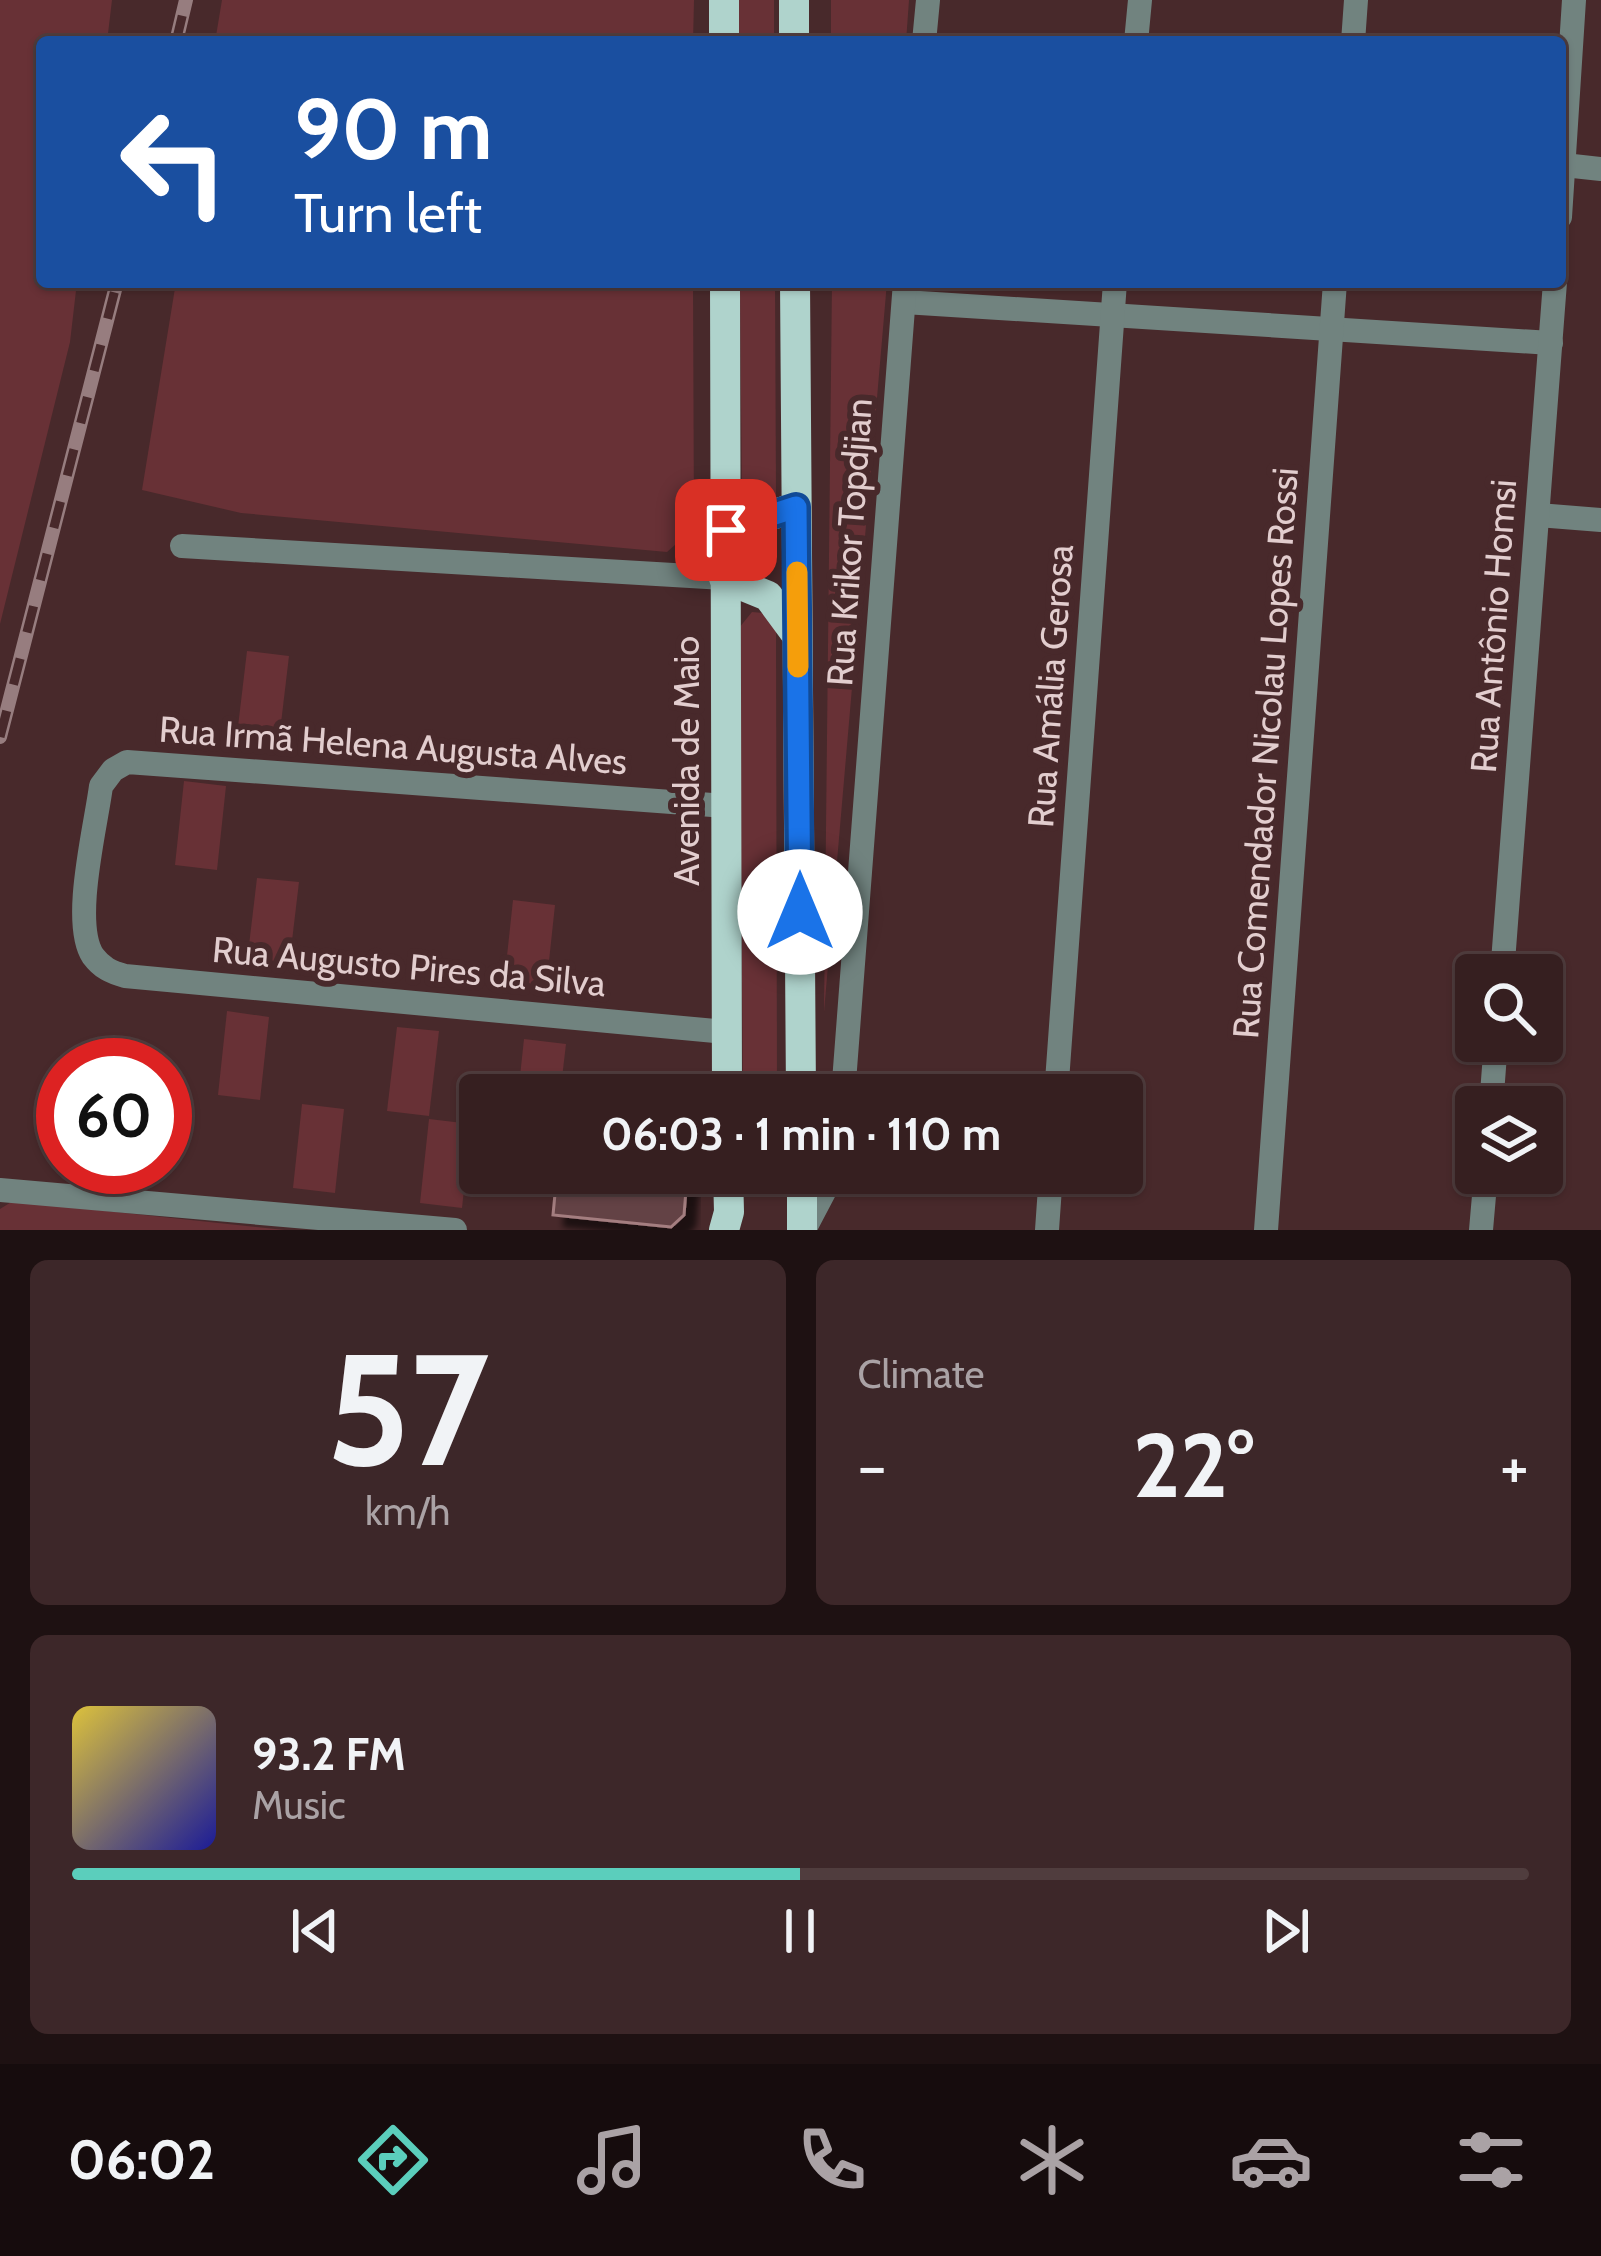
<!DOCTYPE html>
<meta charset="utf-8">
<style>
body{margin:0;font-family:Cabin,sans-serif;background:#3d2729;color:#f1f3f6;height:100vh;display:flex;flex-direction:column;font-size:45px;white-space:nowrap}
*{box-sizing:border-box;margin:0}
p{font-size:39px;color:#aaa2a5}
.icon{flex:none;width:66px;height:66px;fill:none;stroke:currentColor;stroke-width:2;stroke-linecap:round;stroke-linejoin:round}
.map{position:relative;height:1230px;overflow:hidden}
.details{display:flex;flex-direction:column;gap:30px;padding:30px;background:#1e1112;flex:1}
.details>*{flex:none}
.guide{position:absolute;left:36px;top:36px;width:1530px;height:252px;border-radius:12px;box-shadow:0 3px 9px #0004,0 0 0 3px #503d3e;background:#1a4fa0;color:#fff;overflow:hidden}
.fabs{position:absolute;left:1455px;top:954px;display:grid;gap:24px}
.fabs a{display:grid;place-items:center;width:108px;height:108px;border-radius:12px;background:#361f20;box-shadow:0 3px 9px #0004,0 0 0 3px #503d3e;font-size:60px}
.speed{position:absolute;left:36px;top:1038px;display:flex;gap:24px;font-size:60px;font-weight:700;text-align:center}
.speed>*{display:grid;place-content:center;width:156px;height:156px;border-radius:50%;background:#361f20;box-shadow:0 3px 9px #0004,0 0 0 3px #503d3e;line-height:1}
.speed .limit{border:18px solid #d22;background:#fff;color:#111}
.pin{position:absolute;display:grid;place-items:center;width:102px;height:102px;color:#fff;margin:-51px;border-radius:24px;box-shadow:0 6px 18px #0006}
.me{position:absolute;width:132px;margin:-66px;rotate:0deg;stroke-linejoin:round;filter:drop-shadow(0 0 9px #0008)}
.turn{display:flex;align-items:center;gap:42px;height:252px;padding:0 60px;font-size:54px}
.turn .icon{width:156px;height:156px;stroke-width:2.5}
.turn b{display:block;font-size:84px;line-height:102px}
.big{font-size:90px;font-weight:700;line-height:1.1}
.details .widget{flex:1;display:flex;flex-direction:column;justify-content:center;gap:18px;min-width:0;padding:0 42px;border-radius:18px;background:#3d2729}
.details .dial{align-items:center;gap:0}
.dial b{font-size:156px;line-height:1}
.song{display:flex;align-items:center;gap:36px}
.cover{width:144px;height:144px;border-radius:18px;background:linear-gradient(135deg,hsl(50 70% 55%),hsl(240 70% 35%))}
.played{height:12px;border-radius:6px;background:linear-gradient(90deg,#5bcebc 50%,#503d3e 50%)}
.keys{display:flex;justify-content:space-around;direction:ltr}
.heat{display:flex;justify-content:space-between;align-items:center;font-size:66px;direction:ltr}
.details .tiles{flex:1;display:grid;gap:30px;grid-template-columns:1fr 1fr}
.widget:last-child{grid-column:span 2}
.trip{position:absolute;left:459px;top:1074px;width:684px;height:120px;border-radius:12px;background:#361f20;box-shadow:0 3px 9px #0004,0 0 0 3px #503d3e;font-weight:700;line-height:120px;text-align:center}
.tabs{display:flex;height:192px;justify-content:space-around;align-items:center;background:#160c0d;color:#aaa2a5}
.tabs .icon{width:84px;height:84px}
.tabs .active{color:#5bcebc}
.tabs b{font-size:54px;color:#f1f3f6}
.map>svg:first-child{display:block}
.green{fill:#683136}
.building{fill:#644244;stroke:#a47e80;stroke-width:3;filter:url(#shadow)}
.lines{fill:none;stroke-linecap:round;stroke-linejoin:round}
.minor{stroke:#71837f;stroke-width:24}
.primary{stroke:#afd3cc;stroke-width:30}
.rail-casing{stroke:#977d7f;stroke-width:14}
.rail{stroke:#48292b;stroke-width:9;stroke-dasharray:27;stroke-linecap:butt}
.route-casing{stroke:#114b97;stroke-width:30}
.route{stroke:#1a73e8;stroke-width:21}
.slow{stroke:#f59e0b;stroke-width:21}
.labels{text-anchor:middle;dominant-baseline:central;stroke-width:12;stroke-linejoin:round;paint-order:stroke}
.street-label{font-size:36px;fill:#e2cdce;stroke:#48292b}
</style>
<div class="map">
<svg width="1601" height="1230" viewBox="0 0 1601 1230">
<defs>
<filter id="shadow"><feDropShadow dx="11" dy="11" stdDeviation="3" flood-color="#0009"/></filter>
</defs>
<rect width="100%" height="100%" fill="#48292b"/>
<g class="green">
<polygon points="0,0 112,0 107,42 42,42 42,282 77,282 70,342 0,624"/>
<polygon points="222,0 694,0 693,42 215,42"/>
<rect x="739" y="0" width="35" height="42"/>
<polygon points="831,0 909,0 906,42 831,42"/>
<polygon points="176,282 693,282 694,528 667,552 241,513 142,490"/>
<polygon points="740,282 775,282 776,497 771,503 750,507 742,501"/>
<polygon points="832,282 887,282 824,1012"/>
<polygon points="752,612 763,613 776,624 777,1095 743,1095 739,628"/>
<polygon points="247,651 289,656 279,740 237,735"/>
<polygon points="184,781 226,786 217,870 175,865"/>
<polygon points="257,878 299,882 289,966 247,962"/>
<polygon points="513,900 555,905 546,989 504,984"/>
<polygon points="227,1011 269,1017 260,1100 218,1095"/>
<polygon points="397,1027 439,1031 429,1116 387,1111"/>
<polygon points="524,1039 566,1044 560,1095 518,1095"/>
<polygon points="302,1104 344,1109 335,1193 293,1188"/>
<polygon points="429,1119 471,1124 462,1208 420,1203"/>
<polygon points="13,1201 285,1230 0,1230 0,1209"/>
</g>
<polygon class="building" points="557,1173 682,1173 681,1177 687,1177 684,1215 671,1227 553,1215"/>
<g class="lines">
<g class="minor">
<polyline points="924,42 928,0"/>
<polyline points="1136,42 1140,0"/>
<polyline points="1353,42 1356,0"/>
<polyline points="1564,165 1601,169"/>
<polyline points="1560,217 1574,0"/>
<polyline points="904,302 1551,343"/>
<polyline points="1538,515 1601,520"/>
<polyline points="182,546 724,578"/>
<polyline points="1502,975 1555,282"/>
<path d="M726,1032L125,976C111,972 102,968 93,956C71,923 96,826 101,786L113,770L127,762L726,806"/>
<polyline points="843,1095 905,282"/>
<polyline points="1056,1095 1115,282"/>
<polyline points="1491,1107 1496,1041"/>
<polyline points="0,1190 455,1230"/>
<polyline points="804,1230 834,1173"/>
<polyline points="1047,1230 1051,1173"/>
<polyline points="1266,1230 1335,282"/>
<polyline points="1481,1230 1486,1173"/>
</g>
<g class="primary">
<polyline points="724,0 724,42"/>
<polyline points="794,0 794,42"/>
<polyline points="725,282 727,1095"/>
<polyline points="795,282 801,1095"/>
<polyline points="726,530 796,507"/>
<polyline points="724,578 768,596 796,634"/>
<polyline points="802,1173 802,1230"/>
<polyline points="724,1230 729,1212 728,1173"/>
</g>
<defs>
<g id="rail">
<polyline points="176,42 186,0"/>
<polyline points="0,737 117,282"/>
</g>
</defs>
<use href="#rail" class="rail-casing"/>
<use href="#rail" class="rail"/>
</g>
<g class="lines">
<defs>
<polyline id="route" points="726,530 796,507 800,912"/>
</defs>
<use href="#route" class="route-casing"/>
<use href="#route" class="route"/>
<polyline class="slow" points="797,572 798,667"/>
</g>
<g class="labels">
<g class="street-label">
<text transform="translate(849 542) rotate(-86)">Rua Krikor Topdjian</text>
<text transform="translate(1493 626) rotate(-86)">Rua Antônio Homsi</text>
<text transform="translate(1050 686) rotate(-86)">Rua Amália Gerosa</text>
<text transform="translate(393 745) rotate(4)">Rua Irmã Helena Augusta Alves</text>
<text transform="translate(1265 753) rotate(-86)">Rua Comendador Nicolau Lopes Rossi</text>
<text transform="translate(686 761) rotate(-90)">Avenida de Maio</text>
<text transform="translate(409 966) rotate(5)">Rua Augusto Pires da Silva</text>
</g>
</g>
</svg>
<div class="fabs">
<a><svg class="icon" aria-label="search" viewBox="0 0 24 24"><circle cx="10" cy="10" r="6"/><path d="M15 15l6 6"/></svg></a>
<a><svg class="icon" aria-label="layers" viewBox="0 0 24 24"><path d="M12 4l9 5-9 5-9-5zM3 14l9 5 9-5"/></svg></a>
</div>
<div class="speed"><div class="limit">60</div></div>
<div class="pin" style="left:726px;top:530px;background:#d93025"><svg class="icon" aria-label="arrive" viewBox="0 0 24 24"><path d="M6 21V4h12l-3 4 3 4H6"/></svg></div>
<svg class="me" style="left:800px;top:912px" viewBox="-20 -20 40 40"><circle r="19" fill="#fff"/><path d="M0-13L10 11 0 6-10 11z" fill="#1a73e8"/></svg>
<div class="trip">06:03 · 1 min · 110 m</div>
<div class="guide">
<div class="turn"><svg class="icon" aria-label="left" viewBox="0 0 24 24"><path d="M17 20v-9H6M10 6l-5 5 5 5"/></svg><div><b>90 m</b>Turn left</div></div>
</div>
</div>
<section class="details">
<div class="tiles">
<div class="widget dial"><b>57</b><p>km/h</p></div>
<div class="widget"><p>Climate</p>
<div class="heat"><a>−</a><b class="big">22°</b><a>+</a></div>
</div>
<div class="widget">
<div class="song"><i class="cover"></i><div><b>93.2 FM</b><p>Music</p></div></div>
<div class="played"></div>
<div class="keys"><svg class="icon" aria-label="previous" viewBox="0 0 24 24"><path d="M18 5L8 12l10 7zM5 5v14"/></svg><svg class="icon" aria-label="pause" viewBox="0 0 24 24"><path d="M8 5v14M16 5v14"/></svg><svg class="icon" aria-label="next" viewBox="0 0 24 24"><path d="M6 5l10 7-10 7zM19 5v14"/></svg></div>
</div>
</div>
</section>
<nav class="tabs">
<b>06:02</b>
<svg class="icon active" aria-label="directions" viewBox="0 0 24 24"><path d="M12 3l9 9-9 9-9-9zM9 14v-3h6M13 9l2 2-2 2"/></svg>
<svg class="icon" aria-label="music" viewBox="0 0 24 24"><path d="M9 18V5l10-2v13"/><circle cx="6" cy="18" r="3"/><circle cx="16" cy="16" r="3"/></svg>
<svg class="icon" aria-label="phone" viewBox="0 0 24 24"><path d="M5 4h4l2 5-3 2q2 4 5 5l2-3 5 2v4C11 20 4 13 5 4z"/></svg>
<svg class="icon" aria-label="climate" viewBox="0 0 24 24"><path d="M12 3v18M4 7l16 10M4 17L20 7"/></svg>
<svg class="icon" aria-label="car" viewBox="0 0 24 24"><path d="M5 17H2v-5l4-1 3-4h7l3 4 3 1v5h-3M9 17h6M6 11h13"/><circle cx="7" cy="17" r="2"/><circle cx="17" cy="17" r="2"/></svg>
<svg class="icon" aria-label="filters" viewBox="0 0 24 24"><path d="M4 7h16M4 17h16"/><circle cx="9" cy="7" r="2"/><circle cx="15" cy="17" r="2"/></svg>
</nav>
